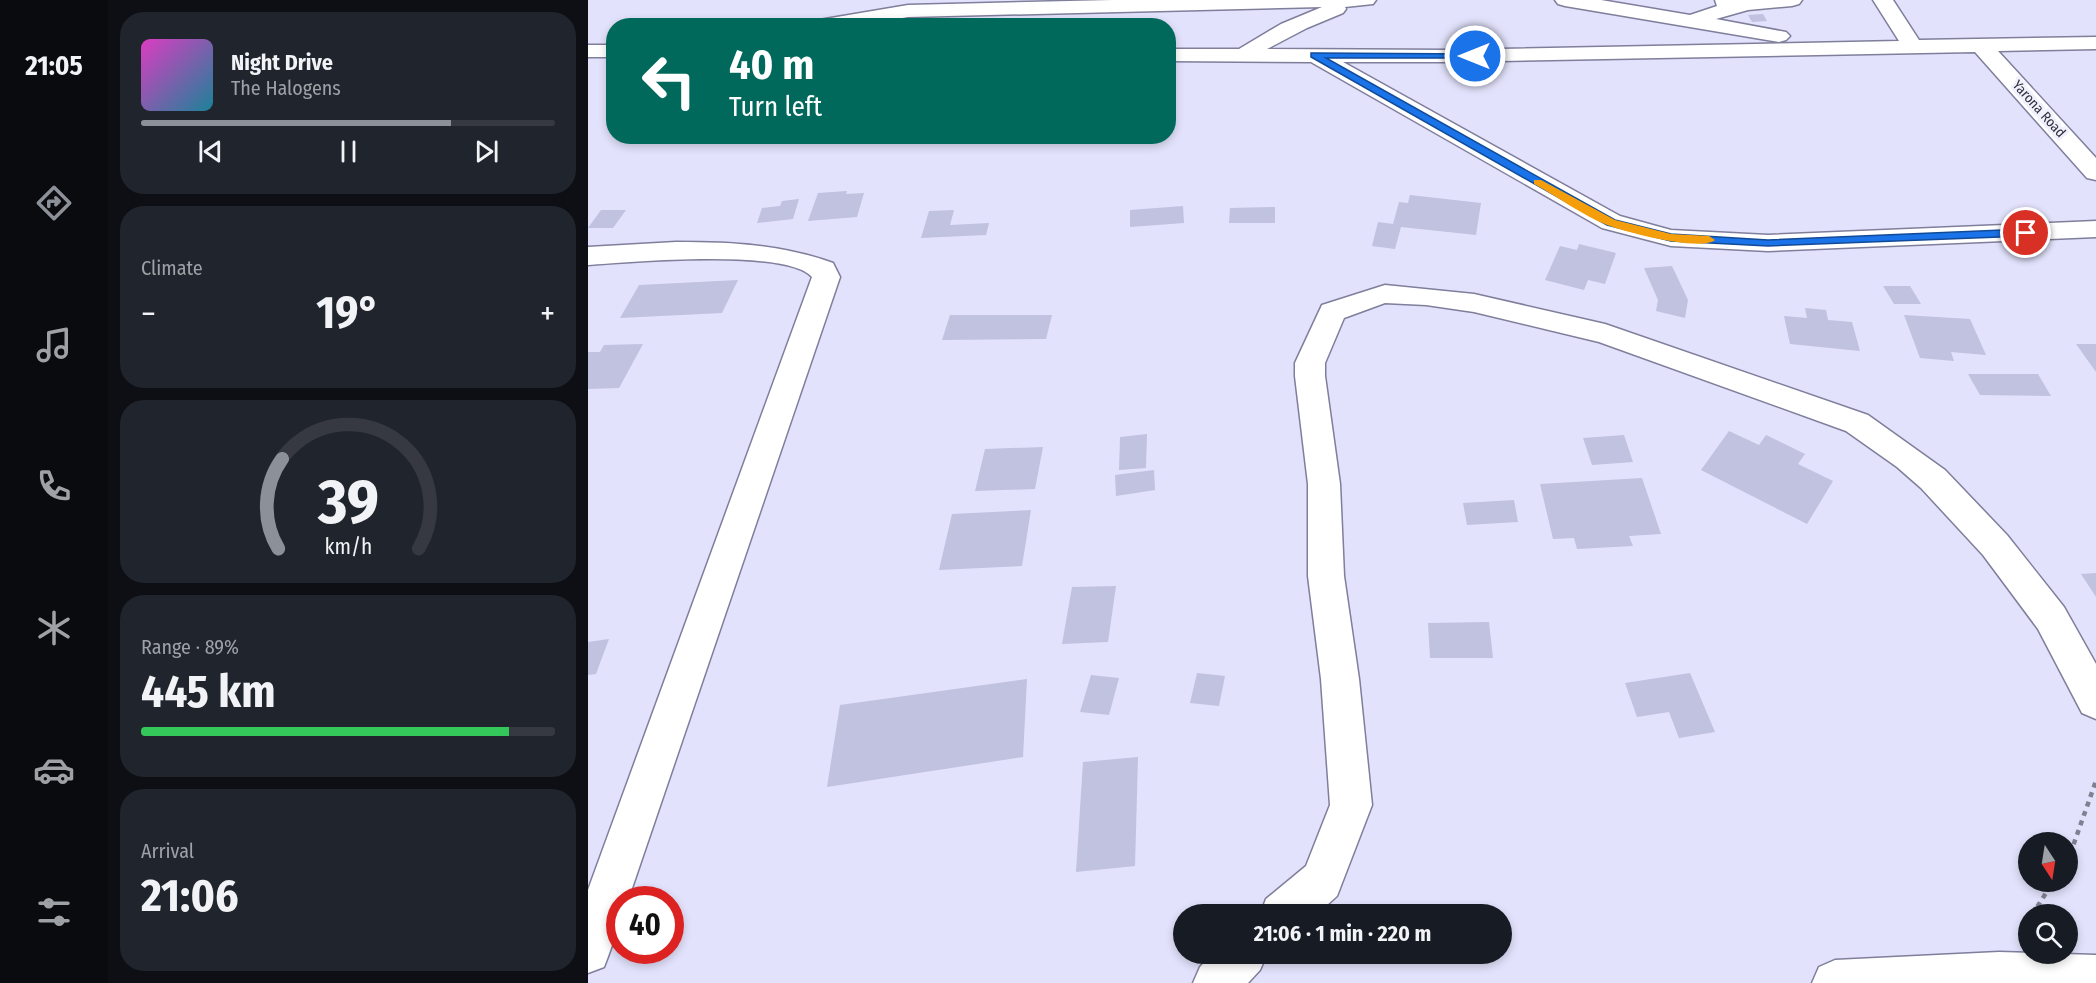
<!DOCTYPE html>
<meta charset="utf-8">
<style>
body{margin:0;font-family:"Fira Sans Condensed",sans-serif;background:#20242c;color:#f1f3f6;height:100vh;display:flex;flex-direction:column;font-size:22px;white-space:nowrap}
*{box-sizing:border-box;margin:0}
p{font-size:20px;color:#9ea1a6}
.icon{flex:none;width:33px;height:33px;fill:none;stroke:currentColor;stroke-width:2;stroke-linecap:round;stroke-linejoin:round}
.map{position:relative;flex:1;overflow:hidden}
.drawer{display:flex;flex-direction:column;gap:12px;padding:12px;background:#0d0f14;width:480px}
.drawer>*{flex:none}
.top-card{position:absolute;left:18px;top:18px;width:570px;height:126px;border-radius:24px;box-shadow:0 3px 9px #0003;background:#00695c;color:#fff;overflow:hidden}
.needle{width:39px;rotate:168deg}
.tools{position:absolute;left:1430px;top:832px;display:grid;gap:12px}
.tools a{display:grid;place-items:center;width:60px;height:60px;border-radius:50%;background:#171b24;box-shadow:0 3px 9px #0003;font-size:30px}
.speed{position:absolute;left:18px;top:886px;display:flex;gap:12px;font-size:30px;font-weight:700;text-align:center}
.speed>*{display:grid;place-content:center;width:78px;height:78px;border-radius:50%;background:#171b24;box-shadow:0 3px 9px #0003;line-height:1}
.speed .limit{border:9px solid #d22;background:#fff;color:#111}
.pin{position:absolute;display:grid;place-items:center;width:51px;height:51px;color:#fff;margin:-26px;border:3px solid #fff;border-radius:50%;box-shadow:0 2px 6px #0007}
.me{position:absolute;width:66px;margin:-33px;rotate:270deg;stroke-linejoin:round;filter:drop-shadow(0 0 4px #0008)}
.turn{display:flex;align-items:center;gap:21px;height:126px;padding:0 24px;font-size:27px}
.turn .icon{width:78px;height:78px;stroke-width:2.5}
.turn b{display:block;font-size:42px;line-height:51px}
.big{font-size:45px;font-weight:700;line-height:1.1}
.drawer .tile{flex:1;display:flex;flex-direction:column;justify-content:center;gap:9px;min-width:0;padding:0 21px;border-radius:24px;background:#20242c}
.drawer .dial{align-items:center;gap:0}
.dial svg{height:156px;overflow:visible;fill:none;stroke:#363941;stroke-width:7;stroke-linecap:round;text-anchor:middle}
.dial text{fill:#f1f3f6;stroke:none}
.song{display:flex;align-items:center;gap:18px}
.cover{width:72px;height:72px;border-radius:9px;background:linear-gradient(135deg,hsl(310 70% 55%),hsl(190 70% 35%))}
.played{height:6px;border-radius:3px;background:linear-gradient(90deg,#8c9099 75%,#363941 75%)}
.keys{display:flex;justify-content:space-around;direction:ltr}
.heat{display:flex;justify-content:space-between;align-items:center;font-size:33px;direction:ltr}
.charge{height:9px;border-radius:4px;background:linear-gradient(90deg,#34c759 89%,#363941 0)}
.trip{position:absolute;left:585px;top:904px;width:339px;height:60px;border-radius:30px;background:#171b24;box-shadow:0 3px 9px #0003;font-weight:700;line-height:60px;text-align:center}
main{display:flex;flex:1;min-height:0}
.tab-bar{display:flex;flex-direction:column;width:108px;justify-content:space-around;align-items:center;background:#090b0e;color:#9ea1a6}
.tab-bar .icon{width:42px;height:42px}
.tab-bar .active{color:#8c9099}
.tab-bar b{font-size:27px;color:#f1f3f6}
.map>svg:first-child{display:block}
.building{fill:#c1c1e0}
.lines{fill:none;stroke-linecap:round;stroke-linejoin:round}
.minor-casing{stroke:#7f7e9b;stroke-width:3}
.path{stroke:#808093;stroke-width:4.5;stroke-dasharray:5 5;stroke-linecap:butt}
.minor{fill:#fff;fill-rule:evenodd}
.route{fill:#1a73e8;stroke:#114b97;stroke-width:1.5}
.slow{fill:#f59e0b}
.labels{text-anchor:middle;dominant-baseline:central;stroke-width:6;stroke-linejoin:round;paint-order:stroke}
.far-street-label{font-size:14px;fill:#2f2e3b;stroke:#f1f1fe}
</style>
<main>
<nav class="tab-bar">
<b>21:05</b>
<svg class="icon active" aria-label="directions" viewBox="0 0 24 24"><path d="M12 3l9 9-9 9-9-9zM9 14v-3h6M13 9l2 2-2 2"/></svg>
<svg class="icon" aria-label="music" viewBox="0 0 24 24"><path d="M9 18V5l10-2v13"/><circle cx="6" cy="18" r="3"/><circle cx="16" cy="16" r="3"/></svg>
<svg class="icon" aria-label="phone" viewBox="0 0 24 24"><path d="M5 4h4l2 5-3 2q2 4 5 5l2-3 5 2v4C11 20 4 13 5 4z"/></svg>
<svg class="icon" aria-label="climate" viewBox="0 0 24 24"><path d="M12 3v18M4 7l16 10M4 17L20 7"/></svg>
<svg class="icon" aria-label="car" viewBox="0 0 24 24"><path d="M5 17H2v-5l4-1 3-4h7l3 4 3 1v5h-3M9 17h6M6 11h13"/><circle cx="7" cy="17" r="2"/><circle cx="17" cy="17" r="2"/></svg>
<svg class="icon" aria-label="filters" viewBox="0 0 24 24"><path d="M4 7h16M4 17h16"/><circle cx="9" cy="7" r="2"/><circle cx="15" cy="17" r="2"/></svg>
</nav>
<section class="drawer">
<div class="tile">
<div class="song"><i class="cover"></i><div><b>Night Drive</b><p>The Halogens</p></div></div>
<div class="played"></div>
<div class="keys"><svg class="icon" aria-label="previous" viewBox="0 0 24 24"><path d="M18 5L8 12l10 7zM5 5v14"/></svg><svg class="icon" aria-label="pause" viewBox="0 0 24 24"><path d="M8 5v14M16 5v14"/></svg><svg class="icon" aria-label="next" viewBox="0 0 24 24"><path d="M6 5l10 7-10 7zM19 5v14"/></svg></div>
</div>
<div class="tile"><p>Climate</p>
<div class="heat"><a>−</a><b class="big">19°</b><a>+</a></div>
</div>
<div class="tile dial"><svg viewBox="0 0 100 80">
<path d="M14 69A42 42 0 1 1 86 69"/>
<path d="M14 69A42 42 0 0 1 16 23" stroke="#8c9099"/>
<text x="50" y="56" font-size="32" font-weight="700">39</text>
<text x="50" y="72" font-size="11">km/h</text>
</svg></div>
<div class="tile"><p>Range · 89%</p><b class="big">445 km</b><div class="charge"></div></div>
<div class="tile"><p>Arrival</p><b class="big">21:06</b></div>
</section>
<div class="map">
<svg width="1508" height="983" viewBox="0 0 1508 983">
<rect width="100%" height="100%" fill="#e2e2fc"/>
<g class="building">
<polygon points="1175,14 1179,21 1164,22 1160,15"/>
<polygon points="259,191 258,194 276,193 269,217 220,221 230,193"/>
<polygon points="822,195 893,203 888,235 813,227 807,249 784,246 790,222 805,224 811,202 820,203"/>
<polygon points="211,199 205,219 169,223 174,208 192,206 194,201"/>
<polygon points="595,206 596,223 542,227 542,210"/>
<polygon points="687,207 687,223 641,223 642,208"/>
<polygon points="13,210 38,210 25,228 0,228"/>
<polygon points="366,210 362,225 401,223 398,235 333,238 341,211"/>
<polygon points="991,244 1028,253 1017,284 1000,280 996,290 957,280 972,246 989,250"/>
<polygon points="1084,266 1100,300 1097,318 1068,311 1070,300 1056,268"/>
<polygon points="150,280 134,313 32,318 51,285"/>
<polygon points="1295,286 1322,286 1333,304 1306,304"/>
<polygon points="1217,308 1238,310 1240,320 1264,322 1272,351 1202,344 1196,316 1219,318"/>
<polygon points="362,315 464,315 458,339 354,340"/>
<polygon points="1316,315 1382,319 1398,355 1363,352 1366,361 1332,358"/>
<polygon points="55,344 31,388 0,389 0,352 12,352 16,345"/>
<polygon points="1488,344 1508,344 1508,372"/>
<polygon points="1380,374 1450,374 1463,396 1392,395"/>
<polygon points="1141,431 1171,445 1178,435 1217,454 1210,464 1245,481 1219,524 1113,470"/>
<polygon points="559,434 558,468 531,470 532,437"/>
<polygon points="1036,435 1045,462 1004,465 995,438"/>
<polygon points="455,447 447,489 387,491 397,449"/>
<polygon points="566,470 567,490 528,496 527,475"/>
<polygon points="1054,478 1073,534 1041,536 1045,546 989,549 986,538 965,539 952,484"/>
<polygon points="926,500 930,522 879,525 875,503"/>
<polygon points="443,510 434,566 351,570 364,514"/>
<polygon points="1508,573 1508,597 1493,574"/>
<polygon points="528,586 520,642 474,644 484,587"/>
<polygon points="901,622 905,658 842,658 840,623"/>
<polygon points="21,639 8,674 0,675 0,642"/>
<polygon points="609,673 637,676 631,706 602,703"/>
<polygon points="1102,673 1127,732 1091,738 1081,712 1049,717 1037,683"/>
<polygon points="503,675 531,678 521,715 492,712"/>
<polygon points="439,679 435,757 239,787 252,705"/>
<polygon points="550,757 547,866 488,872 495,762"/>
</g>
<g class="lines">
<defs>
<g id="minor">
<polygon points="524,0 788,0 785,4 757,7 758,9 755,13 719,28 679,49 863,50 1311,41 1285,0 1305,0 1331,40 1508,37 1508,49 1410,51 1508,158 1508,180 1499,178 1387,52 863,62 755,62 1032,216 1083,230 1180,235 1508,221 1508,237 1180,251 1083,246 1014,228 723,62 580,61 580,49 651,49 693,24 734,7 320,17 271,26 221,26 231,20 320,5"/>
<polygon points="967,0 1013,0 1102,15 1129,6 1127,0 1214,0 1211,4 1204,6 1160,10 1128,19 1198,32 1202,36 1198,40 1191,42 977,6 970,4"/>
<rect x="0" y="45" width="26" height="12"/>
<path d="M88,242C142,242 193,244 245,263L252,277L40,900H32C32,925 25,944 16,967L0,973V890L224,277C199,248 41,262 0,265V247Z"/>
<polygon points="797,285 886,294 1017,324 1280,415 1357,470 1419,535 1476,607 1508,664 1508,719 1494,713 1450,629 1395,555 1333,488 1309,467 1258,431 1011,342 886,312 838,305 797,303 756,318 737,363 737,376 752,484 756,576 771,679 784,805 749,896 728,915 672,915 678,899 718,866 742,805 733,679 720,576 720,484 707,376 707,363 734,305"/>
<polygon points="1411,952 1508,955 1508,983 1224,983 1231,967 1247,960"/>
<polygon points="624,954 679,954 672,970 660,983 605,983 612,967"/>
</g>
</defs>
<use href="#minor" class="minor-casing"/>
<g class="path">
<polyline points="1479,863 1508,781"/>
<polyline points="1444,915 1465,882"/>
</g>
<use href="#minor" class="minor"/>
</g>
<polygon class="route" points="726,53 890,54 892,56 887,58 738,58 1027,220 1083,234 1180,240 1438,229 1443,233 1438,236 1180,246 1083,241 1019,225 723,57 723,53"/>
<path class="slow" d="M946,180H953L1027,220L1083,234L1121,236L1127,240C1113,252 1037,232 1019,225C994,215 970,197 946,184Z"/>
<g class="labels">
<g class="far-street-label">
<text transform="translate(1451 109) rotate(48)">Yarona Road</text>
</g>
</g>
</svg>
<div class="tools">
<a><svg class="needle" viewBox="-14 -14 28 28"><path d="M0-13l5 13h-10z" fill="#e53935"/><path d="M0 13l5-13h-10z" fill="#9ea1a6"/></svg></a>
<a><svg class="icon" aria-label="search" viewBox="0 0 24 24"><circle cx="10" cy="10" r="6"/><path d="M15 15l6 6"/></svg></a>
</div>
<div class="speed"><div class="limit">40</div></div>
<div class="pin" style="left:1438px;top:233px;background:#d93025"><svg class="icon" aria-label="arrive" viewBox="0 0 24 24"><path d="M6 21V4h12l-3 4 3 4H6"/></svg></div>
<svg class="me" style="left:887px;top:56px" viewBox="-20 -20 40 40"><circle r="17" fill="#1a73e8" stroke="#fff" stroke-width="3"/><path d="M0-11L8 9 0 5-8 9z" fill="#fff"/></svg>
<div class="trip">21:06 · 1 min · 220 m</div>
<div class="top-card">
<div class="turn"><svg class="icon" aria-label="left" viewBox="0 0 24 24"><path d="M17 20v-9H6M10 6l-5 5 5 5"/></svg><div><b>40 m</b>Turn left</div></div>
</div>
</div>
</main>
